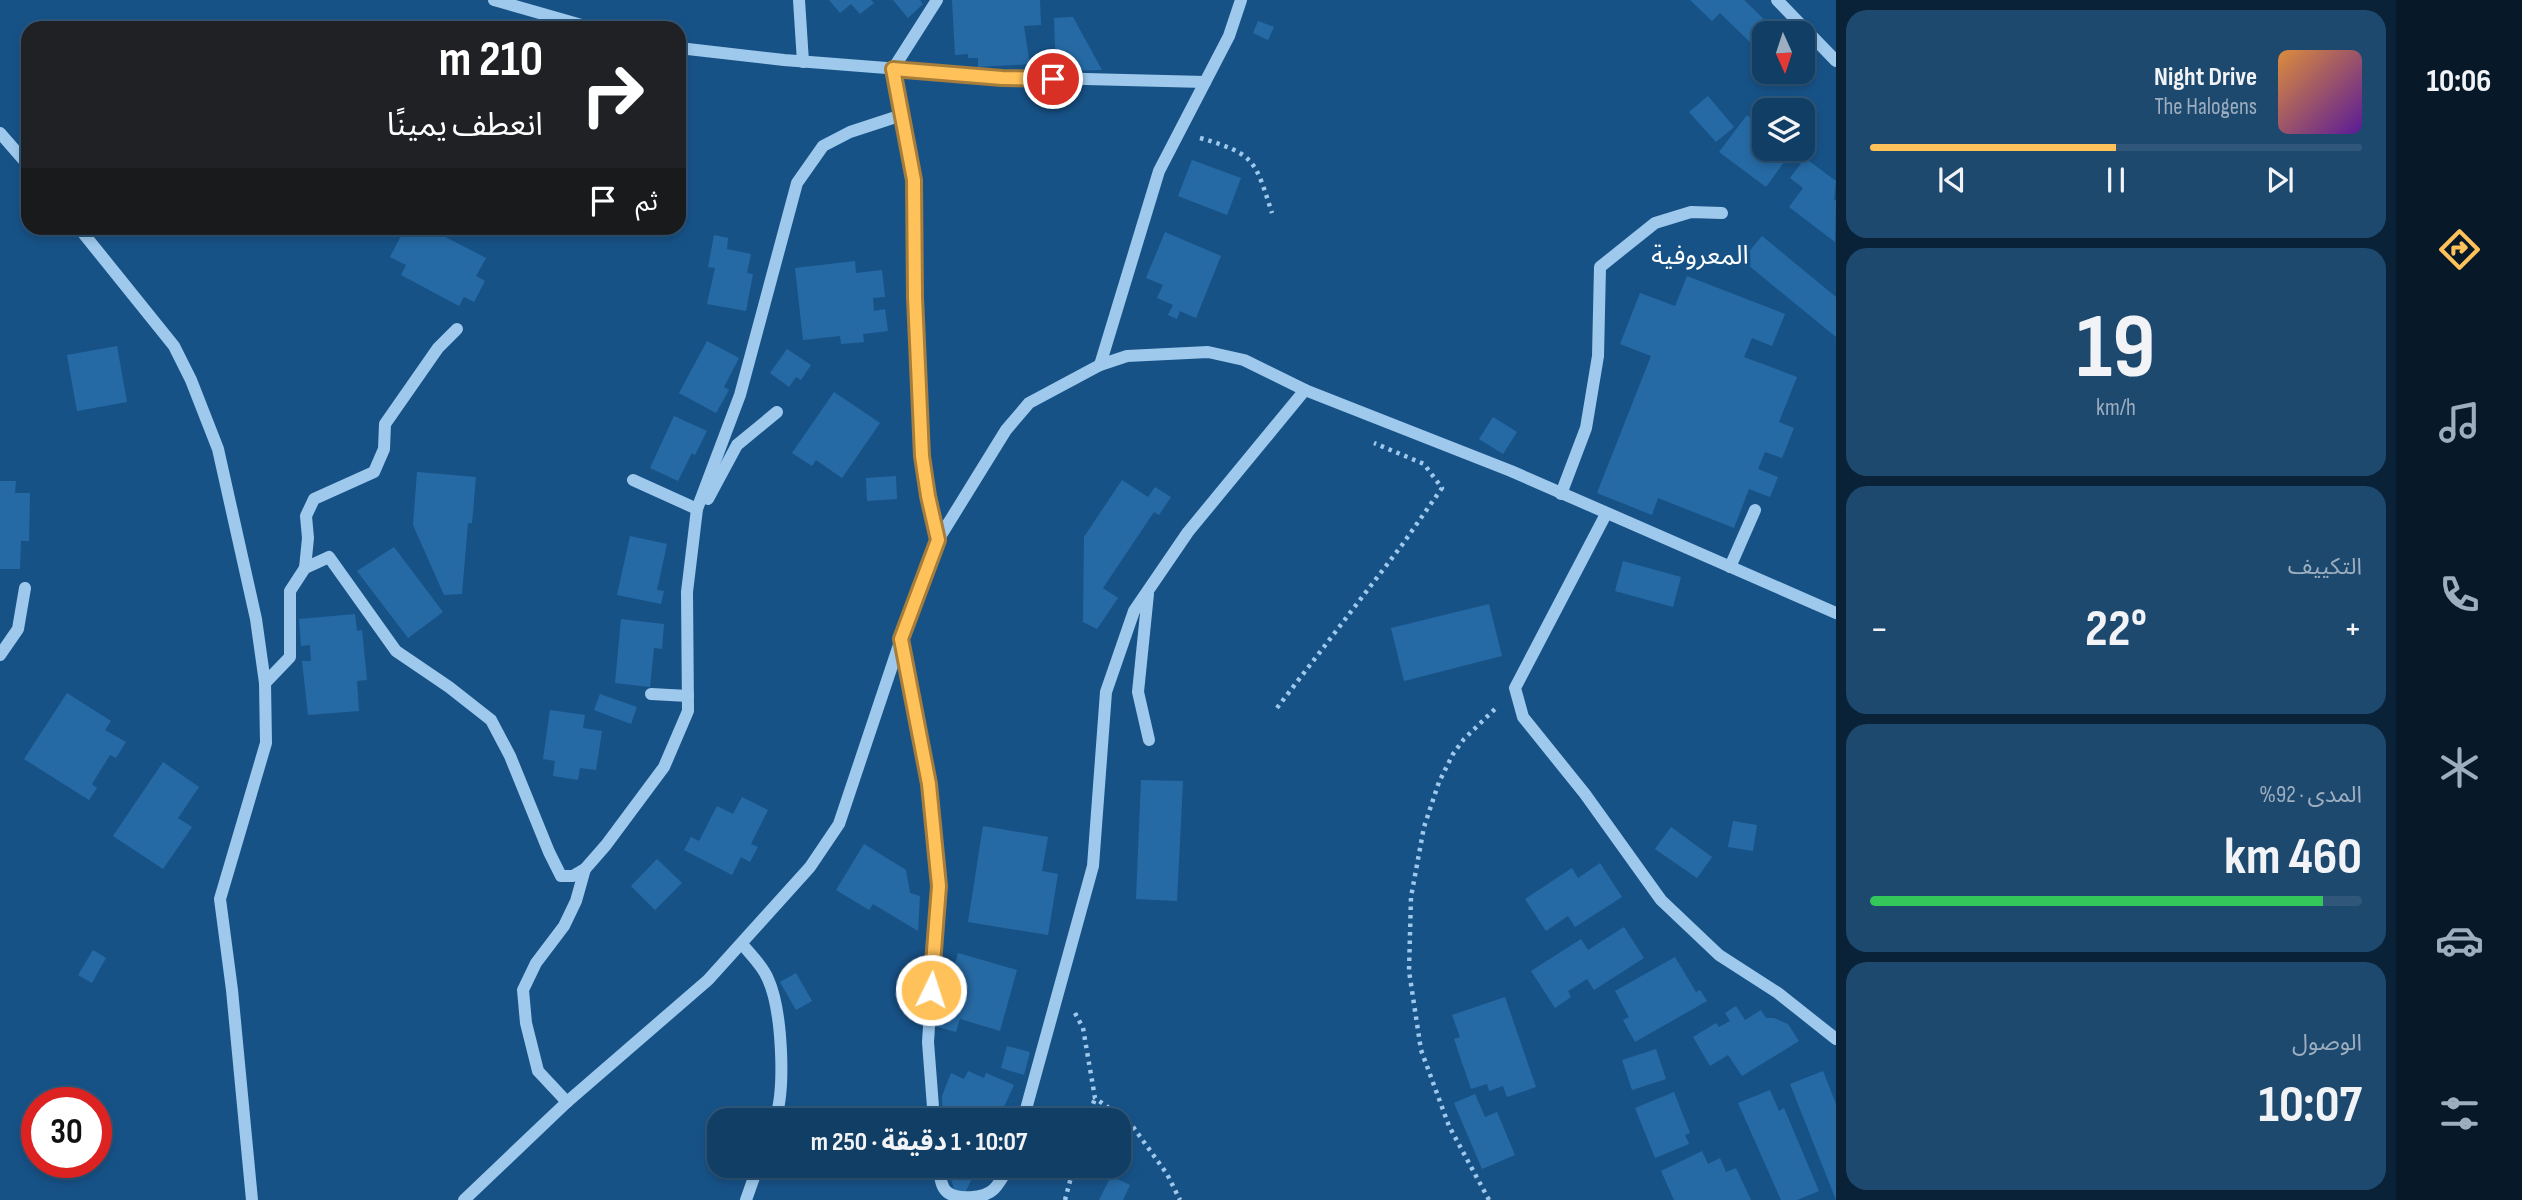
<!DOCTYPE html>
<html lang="ar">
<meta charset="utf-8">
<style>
body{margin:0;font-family:"Sofia Sans Condensed","Noto Sans Arabic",sans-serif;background:#1e496e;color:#f1f3f6;direction:rtl;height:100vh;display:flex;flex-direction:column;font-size:26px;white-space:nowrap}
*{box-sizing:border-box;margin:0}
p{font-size:23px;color:#9caebf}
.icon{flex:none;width:38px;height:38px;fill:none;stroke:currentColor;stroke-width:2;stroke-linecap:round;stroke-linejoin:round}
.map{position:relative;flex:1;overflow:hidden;direction:ltr}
.side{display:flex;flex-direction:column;gap:10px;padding:10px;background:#092238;width:560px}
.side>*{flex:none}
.top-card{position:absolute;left:21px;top:21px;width:665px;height:214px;border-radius:21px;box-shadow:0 4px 10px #0003,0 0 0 2px #305779;direction:rtl;background:#202124;color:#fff;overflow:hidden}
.needle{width:46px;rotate:177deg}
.fabs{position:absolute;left:1752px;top:21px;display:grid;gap:14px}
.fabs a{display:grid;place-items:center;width:63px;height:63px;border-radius:14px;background:#113e65;box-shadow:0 4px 10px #0003,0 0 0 2px #305779;font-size:35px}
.speed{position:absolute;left:21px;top:1087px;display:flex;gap:14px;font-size:35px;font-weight:700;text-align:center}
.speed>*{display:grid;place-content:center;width:91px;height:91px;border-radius:50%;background:#113e65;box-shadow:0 4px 10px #0003,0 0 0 2px #305779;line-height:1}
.speed .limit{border:10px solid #d22;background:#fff;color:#111}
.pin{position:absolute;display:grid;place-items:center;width:60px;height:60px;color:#fff;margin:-30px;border:4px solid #fff;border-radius:50%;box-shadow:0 2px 7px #0007}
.me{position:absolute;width:77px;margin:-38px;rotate:4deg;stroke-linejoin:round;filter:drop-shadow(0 0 5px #0008)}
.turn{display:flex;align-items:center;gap:24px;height:147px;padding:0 28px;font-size:32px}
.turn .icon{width:91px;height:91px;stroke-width:2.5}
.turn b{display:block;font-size:49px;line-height:60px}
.then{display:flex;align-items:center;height:66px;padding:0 28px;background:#0003;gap:14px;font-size:26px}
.big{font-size:52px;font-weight:700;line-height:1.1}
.side .tile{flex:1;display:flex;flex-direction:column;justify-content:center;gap:10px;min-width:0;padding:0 24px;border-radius:21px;background:#1e496e}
.side .dial{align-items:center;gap:0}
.dial b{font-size:91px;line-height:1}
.song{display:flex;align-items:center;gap:21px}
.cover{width:84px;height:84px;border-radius:10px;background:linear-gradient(135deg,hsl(30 70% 55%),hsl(270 70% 35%))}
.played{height:7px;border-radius:4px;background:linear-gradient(90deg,#ffc15a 50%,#305779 50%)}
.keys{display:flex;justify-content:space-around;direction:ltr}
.heat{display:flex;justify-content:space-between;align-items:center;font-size:38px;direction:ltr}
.charge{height:10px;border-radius:5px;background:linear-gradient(90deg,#34c759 92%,#305779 0)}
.trip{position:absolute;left:707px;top:1108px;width:424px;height:70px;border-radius:21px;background:#113e65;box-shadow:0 4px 10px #0003,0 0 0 2px #305779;font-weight:700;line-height:70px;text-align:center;direction:rtl}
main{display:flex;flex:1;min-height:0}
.tab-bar{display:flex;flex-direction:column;width:126px;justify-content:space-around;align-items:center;background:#071928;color:#9caebf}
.tab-bar .icon{width:49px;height:49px}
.tab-bar .on{color:#ffc15a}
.tab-bar b{font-size:32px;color:#f1f3f6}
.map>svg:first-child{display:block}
.building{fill:#266aa5}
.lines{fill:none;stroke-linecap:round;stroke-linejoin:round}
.path{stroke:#9ec9ed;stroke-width:4.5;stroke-dasharray:3.5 5;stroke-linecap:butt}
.minor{stroke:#9ec9ed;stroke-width:12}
.route-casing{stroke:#a67d3a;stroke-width:18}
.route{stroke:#ffc15a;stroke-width:12}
.labels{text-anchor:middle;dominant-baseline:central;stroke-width:7;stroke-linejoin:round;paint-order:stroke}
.quarter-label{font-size:26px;fill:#fff;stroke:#175287}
</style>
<main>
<nav class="tab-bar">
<b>10:06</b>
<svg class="icon on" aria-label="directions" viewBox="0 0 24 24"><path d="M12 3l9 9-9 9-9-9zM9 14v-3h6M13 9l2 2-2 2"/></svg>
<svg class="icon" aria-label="music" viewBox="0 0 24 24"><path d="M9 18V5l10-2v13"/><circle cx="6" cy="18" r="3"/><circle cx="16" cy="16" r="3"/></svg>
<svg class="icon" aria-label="phone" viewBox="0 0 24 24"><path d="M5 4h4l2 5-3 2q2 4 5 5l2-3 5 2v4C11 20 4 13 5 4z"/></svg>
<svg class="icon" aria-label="climate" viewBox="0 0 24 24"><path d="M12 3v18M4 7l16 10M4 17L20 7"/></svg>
<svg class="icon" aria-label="car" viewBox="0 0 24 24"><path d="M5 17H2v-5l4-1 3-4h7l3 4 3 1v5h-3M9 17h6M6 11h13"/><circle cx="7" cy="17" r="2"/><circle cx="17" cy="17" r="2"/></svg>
<svg class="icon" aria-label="filters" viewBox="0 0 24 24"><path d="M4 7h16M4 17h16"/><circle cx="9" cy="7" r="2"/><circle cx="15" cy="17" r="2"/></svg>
</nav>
<section class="side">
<div class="tile">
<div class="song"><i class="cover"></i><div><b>Night Drive</b><p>The Halogens</p></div></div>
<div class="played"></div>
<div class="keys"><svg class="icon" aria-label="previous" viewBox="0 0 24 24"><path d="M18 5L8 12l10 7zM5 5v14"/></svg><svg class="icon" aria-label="pause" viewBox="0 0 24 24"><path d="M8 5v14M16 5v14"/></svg><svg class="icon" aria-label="next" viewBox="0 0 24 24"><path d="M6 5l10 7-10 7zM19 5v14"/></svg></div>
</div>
<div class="tile dial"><b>19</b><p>km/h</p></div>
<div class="tile"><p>التكييف</p>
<div class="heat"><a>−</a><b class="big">22°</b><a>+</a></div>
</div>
<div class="tile"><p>المدى · 92%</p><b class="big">460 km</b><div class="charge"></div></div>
<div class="tile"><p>الوصول</p><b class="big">10:07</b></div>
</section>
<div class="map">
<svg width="1836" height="1200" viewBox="0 0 1836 1200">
<rect width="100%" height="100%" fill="#175287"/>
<g class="building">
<polygon points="829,0 871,0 874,3 860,14 851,4 840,13"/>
<polygon points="893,0 920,0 923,4 908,18"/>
<polygon points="952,0 1040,0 1041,25 1024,26 1029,59 1034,58 1034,64 978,67 978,58 968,58 968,54 955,55"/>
<polygon points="1690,0 1744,0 1773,28 1768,33 1764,33 1764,37 1755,47 1720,13 1712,21"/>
<polygon points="1073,17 1102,70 1056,71 1054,18"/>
<polygon points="1258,21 1274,27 1268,40 1253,33"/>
<polygon points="1708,96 1734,127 1716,142 1689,112"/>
<polygon points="1747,115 1764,128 1764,149 1793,150 1766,187 1719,152"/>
<polygon points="1805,158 1836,181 1834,199 1836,201 1835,242 1789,207 1803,188 1790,178"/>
<polygon points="1192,160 1241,178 1227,215 1178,196"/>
<polygon points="405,228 428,228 486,258 476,276 485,281 474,302 464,297 459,306 401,275 406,265 390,257"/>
<polygon points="1165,232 1221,256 1196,318 1180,311 1177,319 1168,315 1173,305 1157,298 1163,285 1146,278"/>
<polygon points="714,235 728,238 727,249 751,254 747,273 753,274 746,311 707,304 715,268 708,267"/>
<polygon points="1762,236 1836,297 1836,337 1742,260"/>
<polygon points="855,261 856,273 882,270 885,297 873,298 874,311 885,309 888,331 863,334 864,342 841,344 840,336 803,340 795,268"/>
<polygon points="1687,276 1785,314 1772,346 1752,338 1744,357 1797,377 1779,422 1794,428 1782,458 1765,452 1758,469 1778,477 1770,497 1749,489 1734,528 1658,498 1652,515 1597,493 1651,356 1620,344 1640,293 1675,306"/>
<polygon points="707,341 739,358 724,387 729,390 716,413 679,393"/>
<polygon points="117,346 127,402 77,411 67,355"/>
<polygon points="787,349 811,365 801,380 796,377 789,387 770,373"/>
<polygon points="834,392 880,423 842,478 816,460 812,466 792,453"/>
<polygon points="674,416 707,431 695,455 692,453 678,481 650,468"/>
<polygon points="1493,417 1517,432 1503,454 1479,439"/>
<polygon points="417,472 476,477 472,523 468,523 462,594 444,595 413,525"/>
<polygon points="896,476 897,499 867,501 866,478"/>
<polygon points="1122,480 1148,497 1155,487 1171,497 1159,515 1154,512 1103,588 1118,598 1097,629 1083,622 1084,537"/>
<polygon points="0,481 16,481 15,493 30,493 29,541 21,541 20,569 0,569"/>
<polygon points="630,536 667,544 657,590 664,591 661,604 617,595"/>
<polygon points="394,547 443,612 408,638 357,571"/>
<polygon points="1623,561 1681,577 1673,607 1615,591"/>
<polygon points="1489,604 1502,656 1404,681 1391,628"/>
<polygon points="355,614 357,631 362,630 367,680 357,681 359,711 308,715 302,661 311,661 310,645 301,646 299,619"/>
<polygon points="621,619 664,624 662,649 654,648 650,687 615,683"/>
<polygon points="67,693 111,721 105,730 126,742 116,758 110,755 92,784 97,788 89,800 24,759"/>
<polygon points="600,694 637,707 631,724 594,710"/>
<polygon points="550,710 585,715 583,728 602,731 596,770 580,768 578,780 553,776 555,761 543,759"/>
<polygon points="163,762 199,787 178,818 192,827 163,869 113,836"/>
<polygon points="1141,780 1183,781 1177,901 1136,899"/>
<polygon points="742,797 768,810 751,844 758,847 750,862 741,857 732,875 684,850 691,837 699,841 717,806 733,814"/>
<polygon points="1733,821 1757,825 1753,851 1728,847"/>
<polygon points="983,826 1048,837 1042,871 1058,874 1048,935 968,922"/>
<polygon points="1671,827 1712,857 1697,878 1655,849"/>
<polygon points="864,844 906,870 910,893 920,896 918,931 873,904 869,910 836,890"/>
<polygon points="657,859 682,883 655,910 631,886"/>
<polygon points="1600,863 1622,897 1575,927 1568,916 1546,931 1525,899 1572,868 1578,878"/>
<polygon points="1624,927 1644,958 1594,990 1587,979 1568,991 1571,997 1555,1008 1531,971 1581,939 1588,950"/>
<polygon points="93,950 106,958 92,983 78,975"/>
<polygon points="958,953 1017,970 1000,1031 960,1019 956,1032 937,1027"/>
<polygon points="1675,957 1696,992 1700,990 1707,1001 1635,1042 1623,1020 1629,1017 1615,991"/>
<polygon points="796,973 812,1001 796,1010 780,982"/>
<polygon points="1505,997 1536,1087 1507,1097 1503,1086 1489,1091 1487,1084 1471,1089 1454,1039 1460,1037 1452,1015"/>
<polygon points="1736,1006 1745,1020 1761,1010 1766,1018 1774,1018 1788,1024 1799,1041 1742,1076 1728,1055 1710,1066 1693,1037 1716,1023 1719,1027 1730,1021 1725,1013"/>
<polygon points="1007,1046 1030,1052 1024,1075 1001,1068"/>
<polygon points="1656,1049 1666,1079 1632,1090 1622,1060"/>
<polygon points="968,1071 984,1078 986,1073 1014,1085 998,1120 943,1120 942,1096 951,1073 964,1079"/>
<polygon points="1823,1071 1836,1104 1836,1200 1790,1084"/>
<polygon points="1770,1090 1779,1111 1784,1108 1819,1191 1797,1200 1781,1200 1738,1103"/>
<polygon points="1674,1092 1690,1133 1685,1135 1689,1144 1655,1158 1635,1108"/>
<polygon points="1475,1094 1485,1117 1497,1112 1515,1155 1482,1169 1454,1103"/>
<polygon points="1702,1151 1708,1164 1720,1158 1726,1172 1736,1168 1751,1200 1674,1200 1661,1171"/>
<polygon points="947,1166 978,1166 966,1191 955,1192"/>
<polygon points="1111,1176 1130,1185 1123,1200 1099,1200"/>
</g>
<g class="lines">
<g class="path">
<path d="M1200,138C1256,154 1255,161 1272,213"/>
<polyline points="1277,708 1402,545 1442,488 1424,464 1374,443"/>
<polyline points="1075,1013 1083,1028 1095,1098 1131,1124 1167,1174 1180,1200"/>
<polyline points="1088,1120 1095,1098"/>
<polyline points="1065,1200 1074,1166"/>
<polyline points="1489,1200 1449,1126 1421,1050 1409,971 1411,897 1424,827 1439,782 1453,754 1464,739 1498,706"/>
</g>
<g class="minor">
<polyline points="494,0 592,28"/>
<polyline points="799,0 803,62"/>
<polyline points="937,0 893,69 914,180 915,297 922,456 928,496 938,540"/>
<polyline points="1777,0 1836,61"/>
<polyline points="679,48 784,60 1002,77 1205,82"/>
<polyline points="0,133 28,165"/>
<polyline points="79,228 174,346 191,380 218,449 256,619 265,683 266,743 220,899 232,990 252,1200"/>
<polyline points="1100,365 1159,171 1229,36 1241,0"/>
<polyline points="633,480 697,509"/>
<polyline points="1561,494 1586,428 1598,356 1600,267 1655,223 1691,212 1722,213"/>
<polyline points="708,499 737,445 777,412"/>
<polyline points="1606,514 1515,688 1523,717 1585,794 1661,900 1719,955 1778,993 1836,1039"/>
<polyline points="1730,567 1755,510"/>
<polyline points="305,568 308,538 306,516 314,499 374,472 384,449 385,424 438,348 457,329"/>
<polyline points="1148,594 1138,692 1149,740"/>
<polyline points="901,639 929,784 938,886 928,1042 934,1120"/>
<polyline points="0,655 18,629 25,588"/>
<polyline points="265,683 290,657 290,591 305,568 329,557 396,651 449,687 491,720 510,756 549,852 561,876 573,876 585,869 606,845 664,767 688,711 687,592 697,509 740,395 797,183 823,146 850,132 902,115"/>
<polyline points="651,694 688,696"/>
<path d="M742,944C751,955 763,966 768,979C782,1010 786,1088 775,1120"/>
<polyline points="567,1102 538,1071 526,1023 523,990 536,963 564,926 576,901 585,869"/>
<polyline points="1023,1120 1093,866 1106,692 1134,611 1188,532 1305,390"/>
<path d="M939,1166C940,1174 940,1186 947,1192C957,1200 984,1199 994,1189C1000,1183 1005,1173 1009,1166"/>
<polyline points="464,1200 567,1102 708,980 810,867 839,824 901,639 938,540 1006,430 1029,403 1100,365 1127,356 1208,352 1244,360 1305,390 1511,471 1836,613"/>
<polyline points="746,1200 758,1166"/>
</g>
</g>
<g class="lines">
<defs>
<polyline id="route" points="931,990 939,886 929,784 901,639 938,540 928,496 922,456 915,297 914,180 893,69 1002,78 1053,79"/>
</defs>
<use href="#route" class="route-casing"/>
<use href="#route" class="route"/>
</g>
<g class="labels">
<g class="quarter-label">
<text x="1700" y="256">المعروفية</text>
</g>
</g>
</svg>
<div class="fabs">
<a><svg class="needle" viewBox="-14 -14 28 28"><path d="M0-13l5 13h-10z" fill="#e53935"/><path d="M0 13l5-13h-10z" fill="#9caebf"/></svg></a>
<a><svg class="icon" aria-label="layers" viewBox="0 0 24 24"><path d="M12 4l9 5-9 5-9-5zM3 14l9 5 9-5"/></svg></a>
</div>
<div class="speed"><div class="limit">30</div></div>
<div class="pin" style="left:1053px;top:79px;background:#d93025"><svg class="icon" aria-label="arrive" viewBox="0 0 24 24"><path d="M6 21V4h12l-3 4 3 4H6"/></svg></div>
<svg class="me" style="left:931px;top:990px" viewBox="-20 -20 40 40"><circle r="17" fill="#ffc15a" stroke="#fff" stroke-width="3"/><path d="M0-11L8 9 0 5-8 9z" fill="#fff"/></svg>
<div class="trip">10:07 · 1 دقيقة · 250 m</div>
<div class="top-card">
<div class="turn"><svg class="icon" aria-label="right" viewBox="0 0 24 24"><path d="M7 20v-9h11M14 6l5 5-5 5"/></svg><div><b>210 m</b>انعطف يمينًا</div></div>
<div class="then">ثم<svg class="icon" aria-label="arrive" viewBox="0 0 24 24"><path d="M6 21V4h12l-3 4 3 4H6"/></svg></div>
</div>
</div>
</main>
